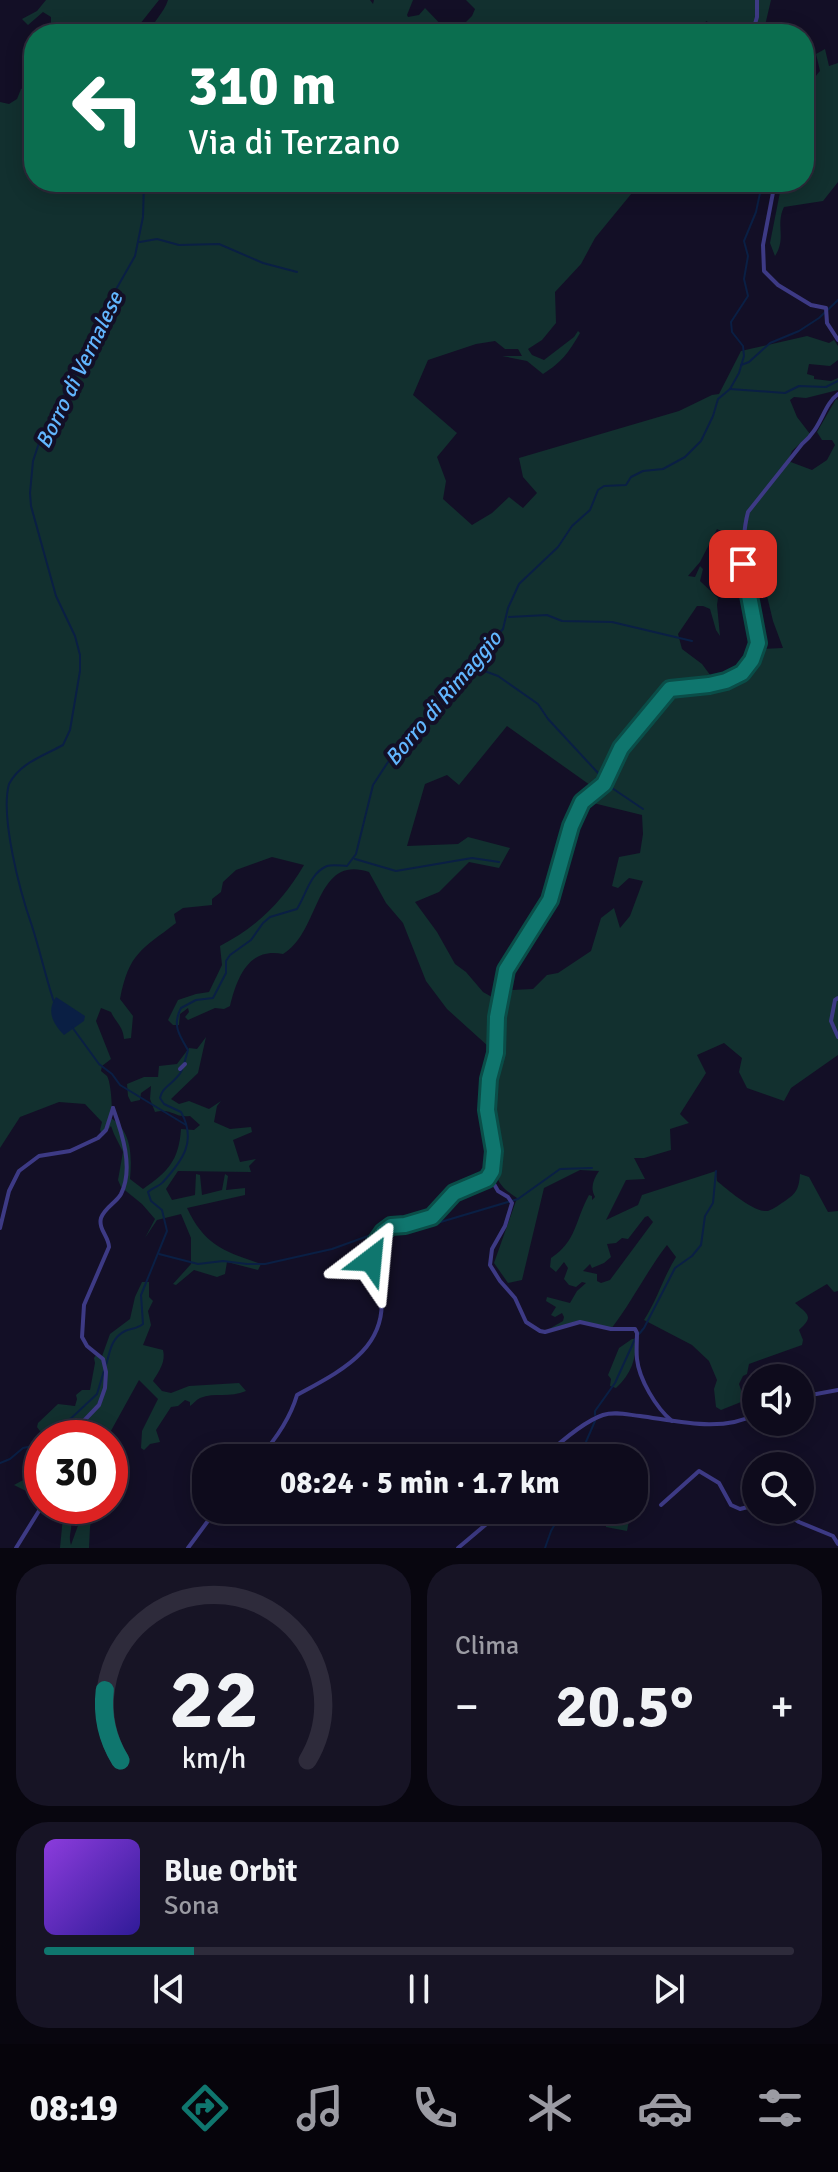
<!DOCTYPE html>
<html lang="it">
<meta charset="utf-8">
<style>
body{margin:0;font-family:Signika,sans-serif;background:#171425;color:#f1f3f6;height:100vh;display:flex;flex-direction:column;font-size:30px;white-space:nowrap}
*{box-sizing:border-box;margin:0}
p{font-size:26px;color:#9b9ba3}
.icon{flex:none;width:44px;height:44px;fill:none;stroke:currentColor;stroke-width:2;stroke-linecap:round;stroke-linejoin:round}
.map{position:relative;height:1548px;overflow:hidden}
.details{display:flex;flex-direction:column;gap:16px;padding:16px;background:#08060f;flex:1}
.details>*{flex:none}
.banner{position:absolute;left:24px;top:24px;width:790px;height:168px;border-radius:32px;box-shadow:0 4px 20px #0003,0 0 0 2px #2e2b3b;background:#0b6e4f;color:#fff;overflow:hidden}
.fabs{position:absolute;left:742px;top:1364px;display:grid;gap:16px}
.fabs a{display:grid;place-items:center;width:72px;height:72px;border-radius:50%;background:#0e0b1c;box-shadow:0 4px 20px #0003,0 0 0 2px #2e2b3b;font-size:40px}
.speed{position:absolute;left:24px;top:1420px;display:flex;gap:16px;font-size:40px;font-weight:700;text-align:center}
.speed>*{display:grid;place-content:center;width:104px;height:104px;border-radius:50%;background:#0e0b1c;box-shadow:0 4px 20px #0003,0 0 0 2px #2e2b3b;line-height:1}
.speed .limit{border:12px solid #d22;background:#fff;color:#111}
.pin{position:absolute;display:grid;place-items:center;width:68px;height:68px;color:#fff;margin:-34px;border-radius:16px;box-shadow:0 4px 12px #0006}
.me{position:absolute;width:88px;margin:-44px;rotate:29deg;stroke-linejoin:round;filter:drop-shadow(0 0 6px #0008)}
.turn{display:flex;align-items:center;gap:28px;height:168px;padding:0 32px;font-size:36px}
.turn .icon{width:104px;height:104px;stroke-width:2.5}
.turn b{display:block;font-size:56px;line-height:68px}
.big{font-size:60px;font-weight:700;line-height:1.1}
.details .tile{flex:1;display:flex;flex-direction:column;justify-content:center;gap:12px;min-width:0;padding:0 28px;border-radius:32px;background:#171425}
.details .dial{align-items:center;gap:0}
.dial svg{height:208px;overflow:visible;fill:none;stroke:#2e2b3b;stroke-width:7;stroke-linecap:round;text-anchor:middle}
.dial text{fill:#f1f3f6;stroke:none}
.song{display:flex;align-items:center;gap:24px}
.cover{width:96px;height:96px;border-radius:12px;background:linear-gradient(135deg,hsl(270 70% 55%),hsl(250 70% 35%))}
.played{height:8px;border-radius:4px;background:linear-gradient(90deg,#0f766e 20%,#2e2b3b 20%)}
.keys{display:flex;justify-content:space-around;direction:ltr}
.heat{display:flex;justify-content:space-between;align-items:center;font-size:44px;direction:ltr}
.details .tiles{flex:1;display:grid;gap:16px;grid-template-columns:1fr 1fr}
.tile:last-child{grid-column:span 2}
.trip{position:absolute;left:192px;top:1444px;width:456px;height:80px;border-radius:32px;background:#0e0b1c;box-shadow:0 4px 20px #0003,0 0 0 2px #2e2b3b;font-weight:700;line-height:80px;text-align:center}
.dock{display:flex;height:128px;justify-content:space-around;align-items:center;background:#06040b;color:#9b9ba3}
.dock .icon{width:56px;height:56px}
.dock .current{color:#0f766e}
.dock b{font-size:36px;color:#f1f3f6}
.map>svg:first-child{display:block}
.green{fill:#12302f;fill-rule:evenodd}
.water{fill:#0a1f44}
.lines{fill:none;stroke-linecap:round;stroke-linejoin:round}
.stream{stroke:#0a1f44;stroke-width:2}
.minor{stroke:#3d3a85;stroke-width:4}
.route-casing{stroke:#0a4d48;stroke-width:20}
.route{stroke:#0f766e;stroke-width:14}
.labels{text-anchor:middle;dominant-baseline:central;stroke-width:8;stroke-linejoin:round;paint-order:stroke}
.water-label{font-size:22px;font-style:italic;fill:#62b6ff;stroke:#130f26}
</style>
<div class="map">
<svg width="838" height="1548" viewBox="0 0 838 1548">
<rect width="100%" height="100%" fill="#130f26"/>
<g class="green">
<polygon points="46,0 159,0 132,34 125,34 119,29 116,34 51,34 51,17 43,12 28,25 22,19 37,11"/>
<path d="M168,0H370L373,4L374,0H413L407,15L408,17L419,15L425,8L450,34H149C153,21 164,13 168,0Z"/>
<polygon points="466,0 771,0 763,34 730,34 706,21 703,34 454,34 472,16 475,9"/>
<path d="M825,49L829,66L838,63V182L823,201L784,207C775,225 787,238 775,256L770,243L782,182H804V123L810,117L804,118C804,104 810,81 820,71L816,54Z"/>
<path d="M34,84V182H641L595,238L581,264L555,292L556,323L542,340L528,349L532,355L544,360L574,337L578,331L580,333C569,352 562,362 543,374L527,361L502,356H522L518,349H505L495,341L476,344L428,360L413,395L457,433L437,457L446,481L443,499L472,525L492,513L509,497L523,508L537,493L523,477L519,458L679,411L712,395L719,394L741,351L807,336L829,343L834,340L838,346V360L830,366L809,364L807,374L814,376V379L831,381L838,378V390L806,398L794,397L790,400L797,417L810,434L792,451L788,461L812,470L827,460L835,445L832,440H822L817,432L836,399L838,400V1055L791,1088L784,1101L747,1088L739,1072L742,1058L724,1043L697,1055L706,1073L680,1114L689,1123L670,1129L671,1150L644,1158H634L645,1179L626,1180L606,1220L638,1205L642,1195L716,1171L717,1181C728,1190 754,1213 768,1211C774,1209 780,1204 785,1201C797,1193 799,1188 800,1174L809,1177L828,1212L838,1211V1291L834,1292L827,1284L795,1303C807,1314 815,1316 799,1330L803,1340L802,1345L749,1364L747,1374L743,1376L739,1384L743,1396L741,1402L721,1410L716,1407L714,1389L717,1380L709,1361L692,1345L644,1320C657,1300 663,1278 676,1257L667,1245C646,1272 632,1302 611,1329L580,1323L549,1329L563,1321L564,1317L562,1313L555,1317L551,1315L556,1307L546,1301L547,1297L570,1303L577,1291L586,1283L582,1282L576,1287L569,1285L564,1279L568,1268L564,1262L556,1272L550,1267L551,1258C577,1241 575,1220 589,1195L592,1196V1200L595,1197C590,1188 593,1180 599,1171L580,1170L544,1188L522,1280L508,1283L494,1263L517,1198C493,1183 491,1170 503,1144H495L491,1113V1091L486,1082L489,1047L447,1009L426,981L403,923L386,903L369,872C314,854 321,932 283,954C248,947 237,978 230,1006L224,1009L215,1008L188,1020L185,1017L189,1012L188,1008L180,1014L179,1025H173L168,1020L178,1000L196,994L209,992L222,965L220,946C257,927 283,901 304,865L272,857L236,870L223,882L221,892L212,899V905L183,908L174,914L176,923C141,950 129,953 120,999L133,1016L131,1038L124,1039C123,1026 116,1023 111,1012L101,1008L96,1021L111,1059L102,1066L101,1071C103,1073 105,1074 107,1076C111,1082 113,1111 111,1118C132,1132 132,1156 130,1179L143,1189C168,1172 179,1160 181,1129L194,1130L200,1125L190,1116C173,1118 173,1108 155,1112L150,1099L151,1086L141,1093L140,1100L131,1102L128,1096L127,1084L144,1077H158L159,1066L177,1064L189,1048L197,1049L206,1037L198,1073L171,1099L179,1104L189,1101L209,1109L221,1101L217,1106L214,1122L230,1129L251,1127L252,1132L233,1140L240,1162L256,1159L249,1166L251,1172L178,1171L166,1189L172,1200L195,1195L196,1174L200,1175L202,1195L222,1190L225,1174L228,1176L226,1190L245,1188V1195L187,1208C205,1246 224,1251 261,1264L258,1270L227,1262L225,1274L217,1277L194,1270L176,1285L173,1284L191,1264V1238L181,1214L157,1220L145,1238L155,1219L142,1204L121,1187L118,1180L123,1152L114,1134L111,1126L103,1136L100,1130L102,1122L85,1104L59,1102L20,1117L0,1148V102L9,104L17,99L21,89ZM717,529L721,531L716,543L730,546C729,560 735,571 738,584L745,586L742,577L762,575L773,621L783,648L760,649C748,666 736,677 716,683L702,664L682,649L678,634L697,606H703L710,609L716,630L720,636L717,605L718,598L700,581L703,569L700,566L695,577L688,576L700,562ZM507,726L597,790L587,796L593,803L642,815L643,834L640,853L619,857L612,886L618,888L629,878L643,881L630,916L620,928L614,908L601,918L591,951L558,973L547,975L533,989L512,990L506,1015H496L499,1001L483,992L466,972L455,964L437,932L415,902L439,892L469,862L499,868L510,848L468,837L458,844L407,846L425,784L447,775L459,785ZM648,1216L653,1222L610,1280L601,1283L597,1281V1274L583,1271L590,1264L592,1268L604,1263L611,1257L607,1244L616,1243L622,1238L628,1239L645,1217Z"/>
<path d="M142,1282H149V1297L153,1301L148,1311L151,1325L143,1345L163,1350C166,1362 159,1371 153,1381L162,1391L171,1393L189,1386L239,1383L246,1391C230,1398 215,1392 200,1398C196,1400 193,1404 190,1406V1402L185,1400L178,1406L171,1407L156,1430L160,1442L150,1444L144,1450L141,1448L142,1431L158,1399L139,1380L107,1438H56L59,1433L51,1427L45,1431H40L37,1427L38,1423L58,1404L75,1406L77,1399L76,1395L82,1390H90L95,1363L94,1358L96,1355L101,1359L110,1334L130,1319L135,1297Z"/>
<path d="M632,1339H635C637,1359 631,1374 616,1388L610,1386L611,1379L608,1375L619,1348Z"/>
<polygon points="42,1465 42,1499 14,1485 38,1472"/>
<path d="M64,1506H67C69,1513 72,1522 71,1529C70,1536 69,1538 71,1545L85,1506H95L90,1527L89,1548H60Z"/>
<polygon points="605,1510 631,1510 627,1531 606,1527"/>
</g>
<path class="water" d="M56,997L85,1016L84,1021L64,1035C53,1024 46,1011 56,997Z"/>
<g class="lines">
<g class="stream">
<polyline points="140,242 157,239 179,245 219,244 263,263 297,272"/>
<polyline points="741,365 749,362 770,343 799,331 819,318 838,300"/>
<polyline points="730,389 785,393 799,386 826,387 838,381"/>
<polyline points="509,617 547,615 562,621 612,622 692,641"/>
<polyline points="471,666 498,676 538,704 548,719 612,788 643,809"/>
<polyline points="355,859 396,871 472,858 499,862"/>
<path d="M54,1002C46,978 40,951 32,926C20,892 0,817 9,784C20,763 43,756 63,745L70,730L80,671V655L75,636L56,596L31,506L30,493L33,461L41,437L54,411L79,370L114,293L135,256L143,217L144,182"/>
<polyline points="72,1027 99,1064 112,1074 120,1085 186,1125"/>
<path d="M184,1064L188,1050C179,1035 172,1025 181,1008L196,1000L213,998L226,973V961L230,955L251,940L263,923L270,917L297,909C306,895 310,873 327,866C333,864 342,866 347,866L356,854L373,785L388,762L400,754L411,744L415,734L440,707L464,671L503,629L508,608L519,584L558,547L572,526L590,510L598,490L604,486L626,485L631,477L643,471L663,469L685,457L701,441L713,416L718,399L730,389L739,373L744,356L743,346L732,332L731,322L748,296L744,279L748,256L744,241L756,212L760,193L768,182"/>
<polyline points="396,1228 417,1229 518,1199 560,1169 592,1168"/>
<polyline points="159,1254 198,1264 223,1261 247,1264 265,1264 332,1249 382,1231"/>
<polyline points="639,1334 644,1328 675,1268 692,1256 701,1245 705,1216 713,1203 716,1171"/>
<path d="M106,1365C110,1352 111,1338 125,1331C132,1328 137,1329 143,1324L141,1295L167,1231L162,1210L151,1201L148,1192C153,1187 159,1187 163,1182C183,1160 197,1141 181,1112L164,1104L160,1098C162,1086 175,1084 182,1070"/>
<polyline points="595,1415 595,1411 615,1383 635,1339"/>
<polyline points="50,1438 97,1394 104,1371"/>
<polyline points="579,1458 595,1421"/>
<polyline points="0,1463 10,1459 23,1448 42,1444"/>
<polyline points="545,1548 551,1531 563,1510"/>
</g>
<g class="minor">
<polyline points="752,34 757,17 757,0"/>
<polyline points="775,182 763,245 764,271 778,285 811,305 826,308 827,323 838,340"/>
<polyline points="838,998 835,1000 831,1021 838,1037"/>
<polyline points="180,1069 185,1064"/>
<path d="M490,1177L498,1191L508,1197L512,1203L505,1226L492,1249L490,1265L500,1281L515,1298L526,1322L540,1331L545,1332L580,1322L611,1329H635L637,1333C637,1341 636,1351 637,1359C639,1379 656,1408 672,1421"/>
<polyline points="0,1228 9,1191 19,1171 39,1156 70,1151 98,1138 106,1130 113,1108"/>
<polyline points="800,1397 838,1390"/>
<path d="M73,1438L78,1427L99,1405L105,1388L106,1372L103,1359L87,1346L82,1337L84,1305L109,1247C109,1237 98,1229 101,1218C105,1207 116,1203 121,1194C134,1168 122,1133 113,1108"/>
<path d="M259,1458C276,1439 290,1419 297,1395C341,1371 392,1347 380,1287C378,1281 374,1276 372,1271C368,1258 373,1246 380,1236C391,1221 408,1226 425,1221C438,1216 444,1200 456,1192C467,1185 480,1184 490,1177L492,1171L494,1151L487,1110L489,1079L496,1053L497,1017L506,970L550,900L571,826L582,802L604,784L621,748L670,689C688,686 708,687 725,681C777,663 749,606 744,567C742,552 744,527 748,512L802,444C822,428 823,405 838,394"/>
<path d="M543,1458C557,1445 585,1421 603,1415C615,1411 629,1415 640,1416C677,1421 722,1433 756,1414"/>
<polyline points="661,1505 699,1471 719,1483 731,1505 740,1509 756,1505"/>
<polyline points="780,1510 799,1522 833,1536 838,1544"/>
<polyline points="16,1548 42,1506"/>
<polyline points="188,1548 216,1510"/>
<polyline points="458,1548 490,1521 500,1510"/>
</g>
</g>
<g class="lines">
<defs>
<polyline id="route" points="371,1260 374,1245 383,1232 391,1226 405,1225 432,1217 454,1193 487,1179 492,1171 494,1151 487,1110 489,1079 496,1053 497,1017 506,970 550,900 571,826 582,802 604,784 621,748 670,689 709,685 726,681 742,673 752,660 758,643 743,564"/>
</defs>
<use href="#route" class="route-casing"/>
<use href="#route" class="route"/>
</g>
<g class="labels">
<g class="water-label">
<text transform="translate(79 370) rotate(-64)">Borro di Vernalese</text>
<text transform="translate(443 698) rotate(-50)">Borro di Rimaggio</text>
</g>
</g>
</svg>
<div class="fabs">
<a><svg class="icon" aria-label="sound" viewBox="0 0 24 24"><path d="M4 9h4l5-4v14l-5-4H4zM17 9q2 3 0 6"/></svg></a>
<a><svg class="icon" aria-label="search" viewBox="0 0 24 24"><circle cx="10" cy="10" r="6"/><path d="M15 15l6 6"/></svg></a>
</div>
<div class="speed"><div class="limit">30</div></div>
<div class="pin" style="left:743px;top:564px;background:#d93025"><svg class="icon" aria-label="arrive" viewBox="0 0 24 24"><path d="M6 21V4h12l-3 4 3 4H6"/></svg></div>
<svg class="me" style="left:371px;top:1260px" viewBox="-20 -20 40 40"><path d="M0-17L14 15 0 8-14 15z" fill="#0f766e" stroke="#fff" stroke-width="4"/></svg>
<div class="trip">08:24 · 5 min · 1.7 km</div>
<div class="banner">
<div class="turn"><svg class="icon" aria-label="left" viewBox="0 0 24 24"><path d="M17 20v-9H6M10 6l-5 5 5 5"/></svg><div><b>310 m</b>Via di Terzano</div></div>
</div>
</div>
<section class="details">
<div class="tiles">
<div class="tile dial"><svg viewBox="0 0 100 80">
<path d="M14 69A42 42 0 1 1 86 69"/>
<path d="M14 69A42 42 0 0 1 8 42" stroke="#0f766e"/>
<text x="50" y="56" font-size="32" font-weight="700">22</text>
<text x="50" y="72" font-size="11">km/h</text>
</svg></div>
<div class="tile"><p>Clima</p>
<div class="heat"><a>−</a><b class="big">20.5°</b><a>+</a></div>
</div>
<div class="tile">
<div class="song"><i class="cover"></i><div><b>Blue Orbit</b><p>Sona</p></div></div>
<div class="played"></div>
<div class="keys"><svg class="icon" aria-label="previous" viewBox="0 0 24 24"><path d="M18 5L8 12l10 7zM5 5v14"/></svg><svg class="icon" aria-label="pause" viewBox="0 0 24 24"><path d="M8 5v14M16 5v14"/></svg><svg class="icon" aria-label="next" viewBox="0 0 24 24"><path d="M6 5l10 7-10 7zM19 5v14"/></svg></div>
</div>
</div>
</section>
<nav class="dock">
<b>08:19</b>
<svg class="icon current" aria-label="directions" viewBox="0 0 24 24"><path d="M12 3l9 9-9 9-9-9zM9 14v-3h6M13 9l2 2-2 2"/></svg>
<svg class="icon" aria-label="music" viewBox="0 0 24 24"><path d="M9 18V5l10-2v13"/><circle cx="6" cy="18" r="3"/><circle cx="16" cy="16" r="3"/></svg>
<svg class="icon" aria-label="phone" viewBox="0 0 24 24"><path d="M5 4h4l2 5-3 2q2 4 5 5l2-3 5 2v4C11 20 4 13 5 4z"/></svg>
<svg class="icon" aria-label="climate" viewBox="0 0 24 24"><path d="M12 3v18M4 7l16 10M4 17L20 7"/></svg>
<svg class="icon" aria-label="car" viewBox="0 0 24 24"><path d="M5 17H2v-5l4-1 3-4h7l3 4 3 1v5h-3M9 17h6M6 11h13"/><circle cx="7" cy="17" r="2"/><circle cx="17" cy="17" r="2"/></svg>
<svg class="icon" aria-label="filters" viewBox="0 0 24 24"><path d="M4 7h16M4 17h16"/><circle cx="9" cy="7" r="2"/><circle cx="15" cy="17" r="2"/></svg>
</nav>
